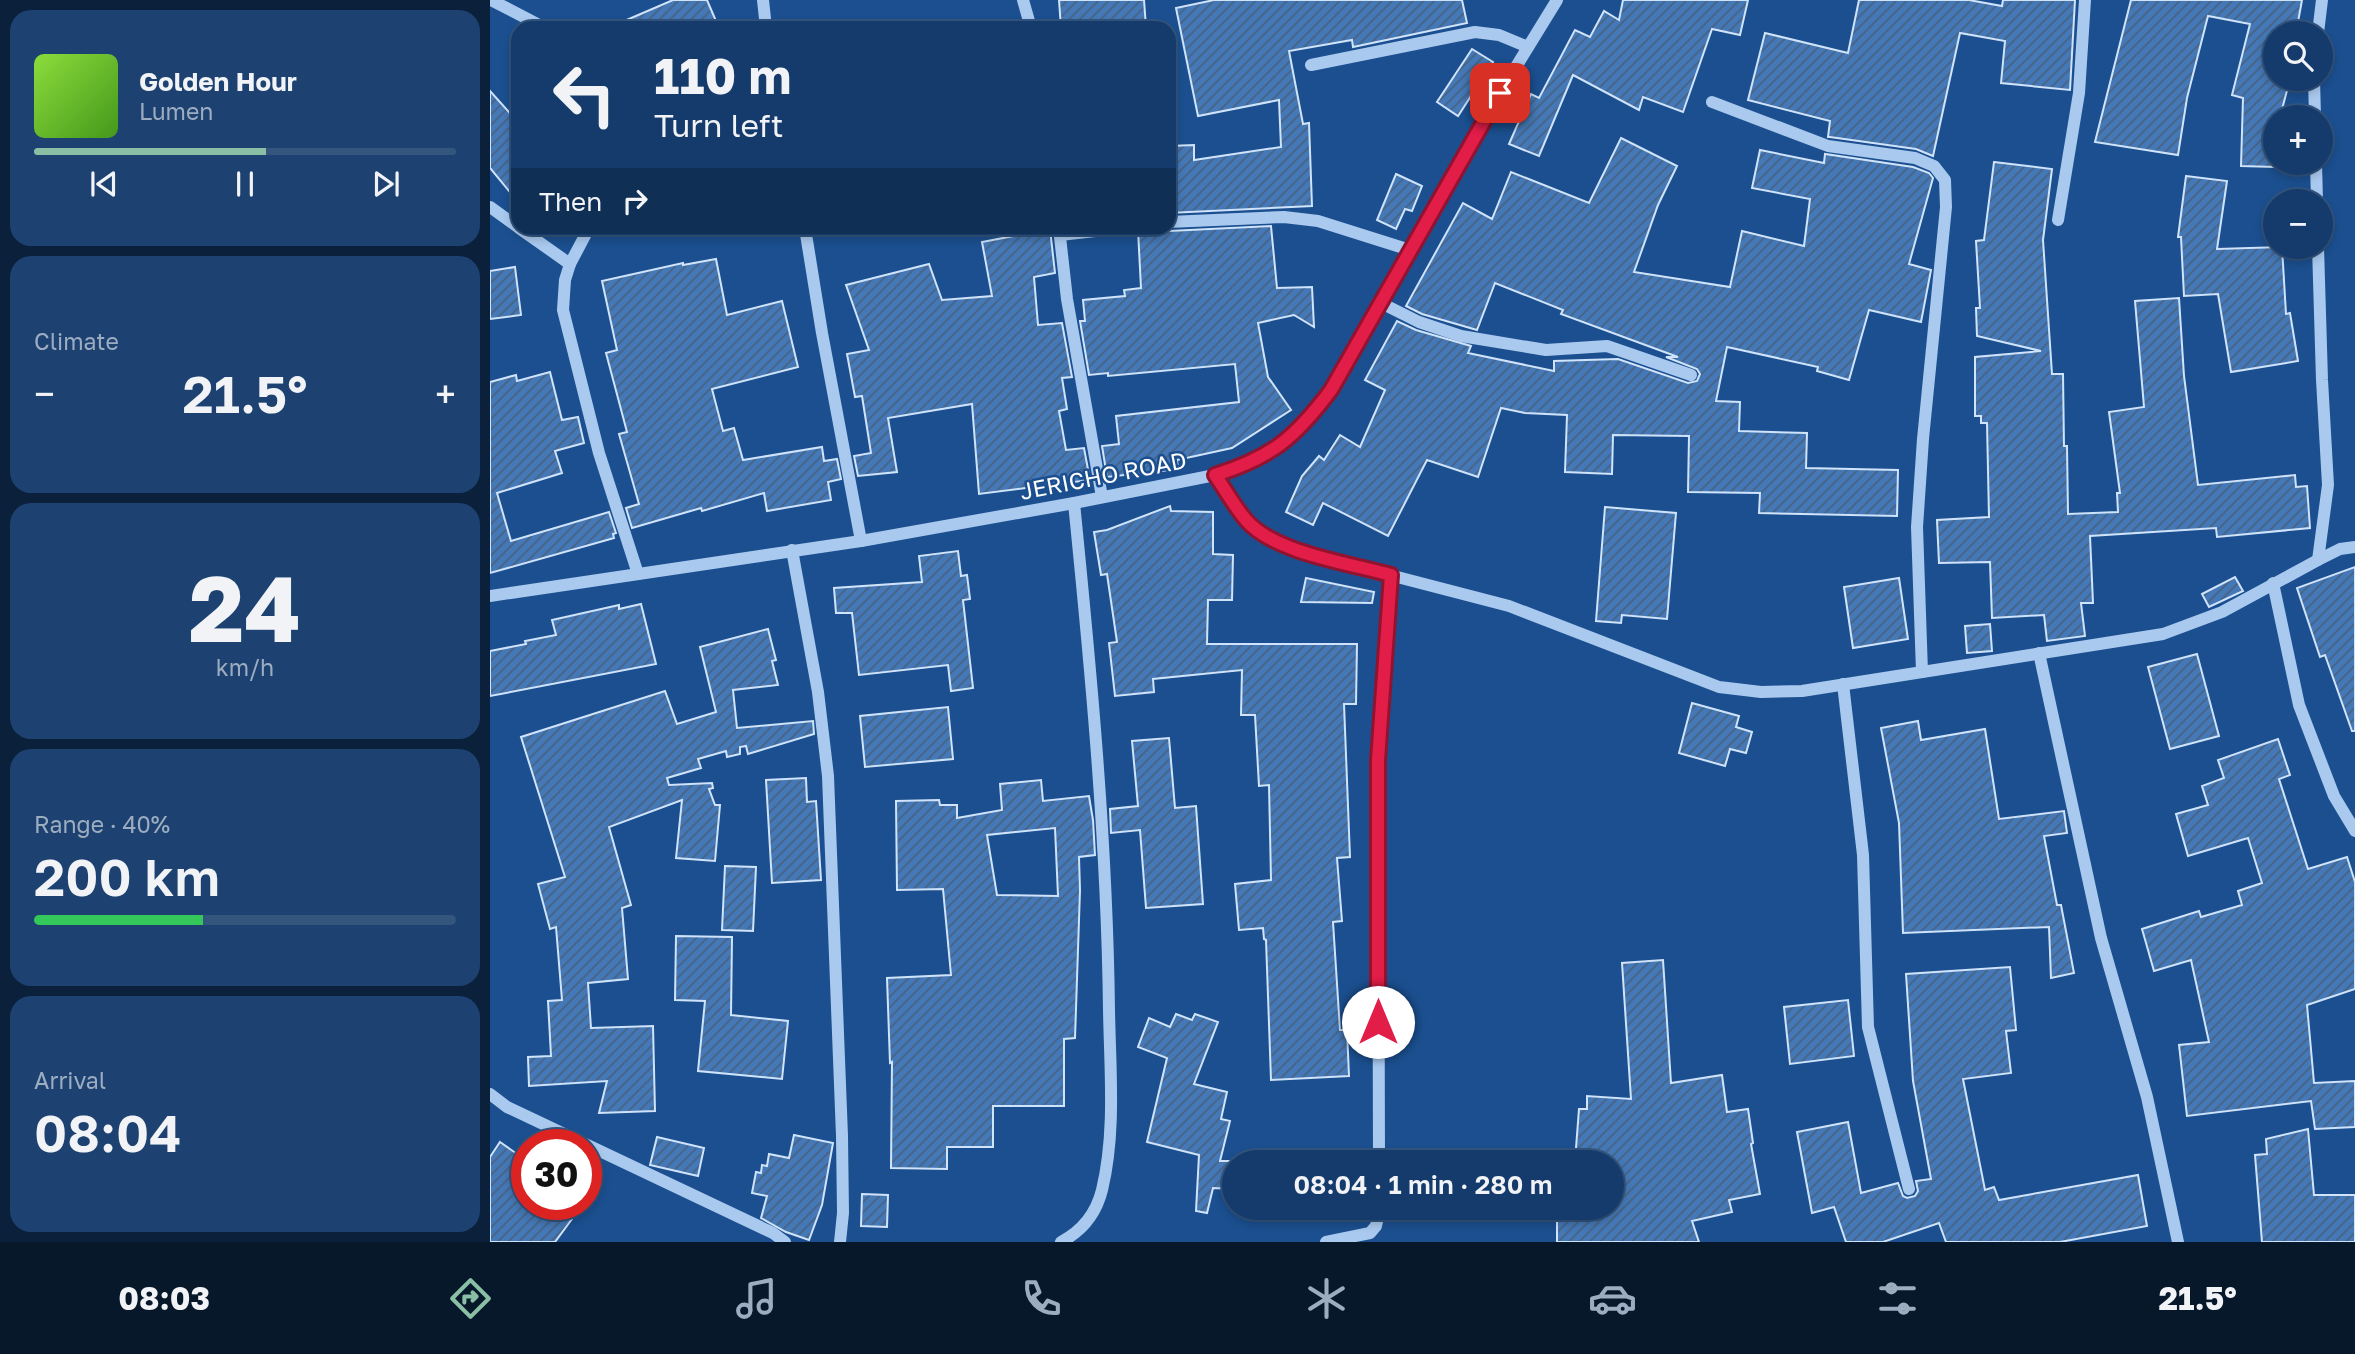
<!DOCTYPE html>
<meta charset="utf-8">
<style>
body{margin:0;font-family:"Golos Text",sans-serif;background:#1d4271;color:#f1f3f6;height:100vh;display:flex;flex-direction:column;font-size:26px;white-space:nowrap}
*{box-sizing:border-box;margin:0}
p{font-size:23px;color:#9dadc1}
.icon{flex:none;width:38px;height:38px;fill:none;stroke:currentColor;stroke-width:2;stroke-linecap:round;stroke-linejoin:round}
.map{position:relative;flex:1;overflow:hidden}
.details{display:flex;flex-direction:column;gap:10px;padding:10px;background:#0b203b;width:490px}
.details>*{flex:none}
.hud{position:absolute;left:21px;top:21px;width:665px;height:214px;border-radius:21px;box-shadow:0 4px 10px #0003,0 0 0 2px #33557e;background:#143b6b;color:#f1f3f6;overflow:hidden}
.controls{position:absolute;left:1773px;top:21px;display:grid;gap:14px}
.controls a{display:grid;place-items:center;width:70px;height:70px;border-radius:50%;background:#143b6b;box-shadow:0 4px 10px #0003,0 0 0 2px #33557e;font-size:35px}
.speed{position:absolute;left:21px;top:1129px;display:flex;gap:14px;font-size:35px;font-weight:700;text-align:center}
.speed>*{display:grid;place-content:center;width:91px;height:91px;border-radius:50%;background:#143b6b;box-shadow:0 4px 10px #0003,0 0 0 2px #33557e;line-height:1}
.speed .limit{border:10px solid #d22;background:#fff;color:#111}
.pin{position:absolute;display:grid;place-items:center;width:60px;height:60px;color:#fff;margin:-30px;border-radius:14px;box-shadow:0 4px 10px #0006}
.me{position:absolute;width:77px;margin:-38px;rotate:0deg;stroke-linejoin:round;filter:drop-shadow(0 0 5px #0008)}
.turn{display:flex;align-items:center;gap:24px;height:147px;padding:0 28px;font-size:32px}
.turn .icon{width:91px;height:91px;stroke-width:2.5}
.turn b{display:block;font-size:49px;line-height:60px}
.then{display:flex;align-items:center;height:66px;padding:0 28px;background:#0003;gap:14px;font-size:26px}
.big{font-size:52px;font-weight:600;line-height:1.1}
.details .card{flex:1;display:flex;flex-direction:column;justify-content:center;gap:10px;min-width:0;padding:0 24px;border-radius:21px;background:#1d4271}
.details .dial{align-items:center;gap:0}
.dial b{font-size:91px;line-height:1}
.song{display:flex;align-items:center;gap:21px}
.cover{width:84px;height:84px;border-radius:10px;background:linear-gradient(135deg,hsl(90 70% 55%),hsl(100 70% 35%))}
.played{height:7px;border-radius:4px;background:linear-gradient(90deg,#8abfa5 55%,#33557e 55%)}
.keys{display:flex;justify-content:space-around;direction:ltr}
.heat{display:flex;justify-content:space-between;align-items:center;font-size:38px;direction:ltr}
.charge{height:10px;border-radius:5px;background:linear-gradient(90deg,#34c759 40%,#33557e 0)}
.trip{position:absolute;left:732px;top:1150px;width:402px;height:70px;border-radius:35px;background:#143b6b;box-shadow:0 4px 10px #0003,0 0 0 2px #33557e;font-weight:600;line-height:70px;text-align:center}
.menu{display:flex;height:112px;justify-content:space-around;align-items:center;background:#08182b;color:#9dadc1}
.menu .icon{width:49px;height:49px}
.menu .on{color:#8abfa5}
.menu b{font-size:32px;color:#f1f3f6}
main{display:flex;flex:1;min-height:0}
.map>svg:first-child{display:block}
.building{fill:url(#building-hatch);stroke:#cfe3fa;stroke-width:2;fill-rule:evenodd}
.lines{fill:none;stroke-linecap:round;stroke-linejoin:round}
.minor{stroke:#a9c9ee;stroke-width:12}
.route-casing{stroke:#92132f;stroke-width:18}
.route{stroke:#e11d48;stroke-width:12}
.labels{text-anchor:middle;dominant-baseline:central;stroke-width:5;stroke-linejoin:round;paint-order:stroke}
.street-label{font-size:23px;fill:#fff;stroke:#1b4f8f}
</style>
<main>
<section class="details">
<div class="card">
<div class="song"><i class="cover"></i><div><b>Golden Hour</b><p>Lumen</p></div></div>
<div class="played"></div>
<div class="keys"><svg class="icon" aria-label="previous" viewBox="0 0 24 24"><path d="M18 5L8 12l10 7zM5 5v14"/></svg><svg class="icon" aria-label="pause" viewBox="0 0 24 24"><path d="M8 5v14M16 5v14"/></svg><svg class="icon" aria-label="next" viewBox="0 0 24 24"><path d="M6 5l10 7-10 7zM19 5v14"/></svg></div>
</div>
<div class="card"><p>Climate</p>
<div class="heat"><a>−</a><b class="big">21.5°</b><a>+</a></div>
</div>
<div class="card dial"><b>24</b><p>km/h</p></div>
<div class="card"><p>Range · 40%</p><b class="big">200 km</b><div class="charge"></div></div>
<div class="card"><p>Arrival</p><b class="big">08:04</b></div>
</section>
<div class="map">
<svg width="1865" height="1242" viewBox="0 0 1865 1242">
<defs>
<pattern id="building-hatch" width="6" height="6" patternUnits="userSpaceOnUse" patternTransform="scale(1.75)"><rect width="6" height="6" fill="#4478b7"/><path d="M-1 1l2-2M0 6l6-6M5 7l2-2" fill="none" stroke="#486282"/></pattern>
</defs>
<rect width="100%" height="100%" fill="#1b4f8f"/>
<g class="building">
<polygon points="183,0 217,0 229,28 118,28"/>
<polygon points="569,0 654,0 656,27 571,28"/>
<polygon points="724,0 972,0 977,23 863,47 862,40 799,51 813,124 819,123 822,206 679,213 679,146 704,145 704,160 791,147 789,100 708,116 686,8"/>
<polygon points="1133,0 1258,0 1250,35 1222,29 1193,112 1153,97 1149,110 1083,75 1049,156 1019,144 1041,94 1049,98 1085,30 1100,37 1114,11 1129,20"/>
<polygon points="1369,0 1479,0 1512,6 1513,0 1585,0 1580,90 1511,83 1515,41 1470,33 1443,156 1426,149 1340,137 1338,137 1340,121 1258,100 1275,33 1358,53"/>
<polygon points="1641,0 1812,0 1806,33 1785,29 1785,79 1800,79 1790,117 1785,117 1785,167 1751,166 1753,98 1742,95 1760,24 1718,16 1697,98 1688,155 1605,142"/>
<polygon points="982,49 1003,62 968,116 947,102"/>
<polygon points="0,91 28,122 28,202 0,168"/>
<polygon points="1131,138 1187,166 1168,205 1144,272 1240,287 1252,231 1314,246 1320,199 1262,188 1270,150 1334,163 1335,154 1423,167 1439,173 1443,178 1419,264 1441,270 1431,322 1379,310 1359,380 1327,371 1328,367 1237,347 1226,401 1250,402 1249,431 1317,433 1316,468 1408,470 1407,516 1269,513 1270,493 1198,492 1199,436 1123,435 1122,474 1075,472 1077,415 1035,413 1011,408 988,477 937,460 898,536 833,503 823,525 796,512 812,476 829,456 834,460 850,435 870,447 895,390 875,380 907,321 926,330 981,346 978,353 1064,371 1064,361 1128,359 1198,383 1207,381 1210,374 1207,369 1176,357 1188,357 1071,314 1073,310 1005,283 987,330 932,314 916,306 973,203 1002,219 1021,172 1099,203"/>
<polygon points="1504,162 1562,169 1553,240 1562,374 1573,374 1574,446 1577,446 1578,514 1628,512 1627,493 1630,493 1619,412 1654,407 1645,301 1689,298 1694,376 1708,485 1805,475 1806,487 1817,486 1820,528 1727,537 1726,528 1600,536 1603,603 1591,603 1595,636 1557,641 1554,615 1502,618 1500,562 1449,563 1447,520 1499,517 1497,423 1491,423 1491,416 1485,416 1485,357 1551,351 1487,336 1486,308 1490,308 1486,241 1494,240"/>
<polygon points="906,174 932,186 922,211 915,209 906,229 887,220"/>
<polygon points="1696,176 1737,181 1727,249 1792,247 1796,314 1800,313 1808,361 1741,372 1728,294 1694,296 1691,237 1688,237"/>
<polygon points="781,226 787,288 822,287 824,327 804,315 768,323 778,377 801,410 742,448 687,460 688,469 617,477 612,446 629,444 626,416 749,402 745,364 618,376 618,373 599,375 590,321 595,321 593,300 635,296 634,290 651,288 648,230 673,228 679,231"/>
<polygon points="560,229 565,273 544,277 548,325 572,323 582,377 572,378 577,409 569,411 576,450 594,448 600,480 489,494 482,404 398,418 407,472 368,476 364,456 381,453 372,396 365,397 357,354 379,350 356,285 439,264 452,300 502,296 492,242"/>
<polygon points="226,259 237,315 292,301 308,367 222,389 233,431 244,428 253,460 332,447 334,461 347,459 351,479 338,482 341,500 277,511 274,493 212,511 211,508 142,528 136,508 149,504 129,434 137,432 116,353 127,350 112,281 193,263 193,265"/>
<polygon points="25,267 31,315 0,319 0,271"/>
<polygon points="60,372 72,420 88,417 94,443 65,451 72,473 7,493 21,541 119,512 126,533 123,534 124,538 0,573 0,382 26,375 27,381"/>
<polygon points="680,506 681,511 723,512 723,554 743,555 742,600 718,600 717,644 867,644 866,704 854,704 860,857 847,858 852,921 843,922 850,1030 857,1030 859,1076 781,1080 776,940 774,939 773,928 749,930 745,884 781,880 779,785 769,786 765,715 751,715 752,670 663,679 664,692 625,696 619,643 627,642 617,574 611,575 604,532 617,530"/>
<polygon points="1115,507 1186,513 1177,619 1132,615 1131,623 1106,621"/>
<polygon points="468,551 471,576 477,575 480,599 473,600 483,688 461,691 458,665 369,675 362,613 346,613 344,588 432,582 429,556"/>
<polygon points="1865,567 1865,731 1862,731 1835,655 1830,657 1807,588"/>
<polygon points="1745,577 1753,591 1719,607 1712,594"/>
<polygon points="816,578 884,592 882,603 811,602"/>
<polygon points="1409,578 1418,639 1363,648 1354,587"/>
<polygon points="151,604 166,664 0,696 0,651 36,644 35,641 66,635 62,620 129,605 129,609"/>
<polygon points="1500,624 1502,651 1477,653 1475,626"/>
<polygon points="278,629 286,660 282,661 288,685 243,690 247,728 323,721 324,734 258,754 256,746 250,747 250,754 237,757 236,751 208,759 211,768 177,778 179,785 222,783 223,788 219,789 225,805 230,805 225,861 186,858 192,800 119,827 141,905 132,908 138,979 98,983 101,1028 163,1026 165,1111 109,1113 117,1081 39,1086 38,1057 61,1056 58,1001 72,1000 66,927 60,929 48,884 75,877 31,737 175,691 187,724 226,712 210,647"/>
<polygon points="1707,654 1729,736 1680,749 1658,667"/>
<polygon points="1202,703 1249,716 1246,727 1262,732 1256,753 1240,749 1235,766 1189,753"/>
<polygon points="458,707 463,759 375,767 370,716"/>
<polygon points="1428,721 1431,740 1495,729 1509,819 1574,811 1577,833 1554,836 1567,905 1571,905 1584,973 1561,978 1559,927 1413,933 1409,823 1391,728"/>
<polygon points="679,738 685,808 706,806 713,904 656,908 650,830 621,833 620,809 648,806 642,741"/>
<polygon points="1788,739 1800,775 1789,779 1818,869 1857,857 1865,882 1865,989 1817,1005 1824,1083 1865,1081 1865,1127 1825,1129 1821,1101 1697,1116 1689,1045 1719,1042 1701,960 1664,971 1652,929 1709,911 1711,917 1752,905 1748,891 1772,883 1758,838 1698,856 1686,814 1718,805 1712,786 1734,778 1728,760"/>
<polygon points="316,778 317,802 326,801 331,880 282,883 276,780"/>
<path d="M551,780L553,801L599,796L603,820L605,855L589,857L590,890L585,1038L574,1039V1106H503V1147H457V1169L401,1168L402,1062L400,1063L397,978L461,975L453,889L407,890L406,801L449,800L450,805H467V818L512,810L510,784ZM565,828L568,896L507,895L497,835Z"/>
<polygon points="235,866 266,867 263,931 232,930"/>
<polygon points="186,936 242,937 241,1015 298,1021 292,1079 208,1071 215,1001 185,1000"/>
<polygon points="1173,960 1181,1083 1232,1075 1237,1112 1258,1109 1263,1143 1261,1144 1270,1194 1239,1200 1242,1212 1202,1221 1209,1242 1067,1242 1067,1216 1089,1216 1089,1208 1122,1208 1122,1162 1085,1161 1089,1109 1097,1109 1097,1096 1141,1099 1132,963"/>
<polygon points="1520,967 1526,1030 1516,1031 1521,1073 1473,1079 1495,1190 1504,1187 1509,1200 1648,1175 1657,1226 1570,1242 1456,1242 1449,1223 1393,1242 1356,1242 1344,1207 1322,1213 1307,1132 1358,1122 1371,1193 1408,1183 1413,1196 1417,1198 1425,1196 1428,1191 1426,1181 1441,1179 1423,1081 1416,974"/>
<polygon points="1358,1000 1364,1056 1300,1064 1294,1007"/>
<polygon points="686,1014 702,1020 705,1014 728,1022 704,1084 737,1092 731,1119 740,1121 730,1161 744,1161 744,1189 723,1188 717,1213 706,1211 709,1155 657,1142 677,1058 648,1047 659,1018 680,1027"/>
<polygon points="1818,1129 1824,1195 1865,1195 1865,1242 1772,1242 1765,1155 1777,1154 1776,1139"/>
<polygon points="304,1135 343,1143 332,1205 319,1240 296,1232 271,1218 277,1196 262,1193 266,1172 271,1173 272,1165 277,1166 279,1154 299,1158"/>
<polygon points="167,1137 214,1148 208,1176 160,1165"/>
<polygon points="10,1142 37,1161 37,1204 93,1204 65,1242 0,1242 0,1157"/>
<polygon points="372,1194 398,1195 397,1227 371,1226"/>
</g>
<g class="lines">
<g class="minor">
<polyline points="1,0 55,28"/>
<polyline points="273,0 276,28"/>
<polyline points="533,0 541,28"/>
<polyline points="1828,33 1832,0"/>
<polyline points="821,65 985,32 1009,35 1038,47"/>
<polyline points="1824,79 1825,117"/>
<polyline points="1222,102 1338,146 1425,158 1444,166 1455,180 1456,207 1433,439 1427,527 1432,672"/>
<polyline points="1826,163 1827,201"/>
<polyline points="0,207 28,227"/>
<polyline points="1568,220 1589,93 1595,0"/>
<polyline points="679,222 794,217 828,221 920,250"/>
<polyline points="29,228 80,264"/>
<polyline points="99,228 80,264 75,280 73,310 109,453 148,574"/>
<polyline points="315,228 332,333 371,541"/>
<polyline points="569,228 577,299 612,497"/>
<polyline points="570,235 632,228"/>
<polyline points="891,303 929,322 971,336 1056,350 1117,346 1201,375"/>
<polyline points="725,475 757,521 782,539 811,552 1019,606 1229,687 1271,692 1312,691 1673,634 1732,612 1828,560 1850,549 1865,547"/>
<polyline points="302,550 328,692 338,776 352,1136 353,1213 350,1242"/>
<polyline points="1828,560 1838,485 1832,380 1828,247"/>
<polyline points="1783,583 1809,705 1844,796 1865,831"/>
<polyline points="0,596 371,541 584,503 725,475 760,464 794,443 817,421 841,390 1010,93 1067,0"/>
<polyline points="1549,653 1611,938 1657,1097 1688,1242"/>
<polyline points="1353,684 1373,855 1378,1027 1419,1189"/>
<polyline points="0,1094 17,1107 283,1233 295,1242"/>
<polyline points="889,1162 888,760 901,575"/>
<path d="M571,1242C592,1231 606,1214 612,1190C626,1132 620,1070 619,1010C617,841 601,672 584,503"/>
<polyline points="836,1242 880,1233 886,1226 890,1208"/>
</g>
</g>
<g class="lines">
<defs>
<path id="route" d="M888,1022V760L901,575C859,563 784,553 756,520C744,506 735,489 725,475C782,457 805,438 841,390L1010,93"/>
</defs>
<use href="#route" class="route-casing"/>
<use href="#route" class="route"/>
</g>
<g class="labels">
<g class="street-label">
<text transform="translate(613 475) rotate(-11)">JERICHO ROAD</text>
</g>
</g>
</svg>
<div class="controls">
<a><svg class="icon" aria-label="search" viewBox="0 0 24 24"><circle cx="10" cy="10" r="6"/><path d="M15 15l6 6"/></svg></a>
<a>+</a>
<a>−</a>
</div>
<div class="speed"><div class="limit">30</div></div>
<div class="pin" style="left:1010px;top:93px;background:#d93025"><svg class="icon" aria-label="arrive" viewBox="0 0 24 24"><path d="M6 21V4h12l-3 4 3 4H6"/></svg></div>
<svg class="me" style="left:888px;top:1022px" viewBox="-20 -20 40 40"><circle r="19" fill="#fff"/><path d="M0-13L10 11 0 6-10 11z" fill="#e11d48"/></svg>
<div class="trip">08:04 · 1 min · 280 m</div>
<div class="hud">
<div class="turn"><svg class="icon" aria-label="left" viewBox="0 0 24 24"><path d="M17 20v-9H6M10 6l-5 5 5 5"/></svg><div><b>110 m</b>Turn left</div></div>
<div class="then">Then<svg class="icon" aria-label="right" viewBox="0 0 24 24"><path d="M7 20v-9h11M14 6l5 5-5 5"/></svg></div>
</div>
</div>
</main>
<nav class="menu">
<b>08:03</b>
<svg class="icon on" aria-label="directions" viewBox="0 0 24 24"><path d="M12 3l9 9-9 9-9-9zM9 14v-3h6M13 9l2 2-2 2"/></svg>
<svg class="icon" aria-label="music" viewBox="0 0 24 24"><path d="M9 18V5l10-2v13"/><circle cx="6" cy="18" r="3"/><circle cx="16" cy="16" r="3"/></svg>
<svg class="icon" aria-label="phone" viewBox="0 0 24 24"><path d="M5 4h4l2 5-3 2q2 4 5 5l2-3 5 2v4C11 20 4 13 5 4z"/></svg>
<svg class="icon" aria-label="climate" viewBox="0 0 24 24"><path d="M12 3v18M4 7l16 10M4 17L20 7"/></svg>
<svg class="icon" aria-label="car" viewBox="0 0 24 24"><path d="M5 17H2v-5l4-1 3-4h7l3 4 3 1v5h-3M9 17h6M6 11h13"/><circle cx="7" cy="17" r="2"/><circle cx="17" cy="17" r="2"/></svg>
<svg class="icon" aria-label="filters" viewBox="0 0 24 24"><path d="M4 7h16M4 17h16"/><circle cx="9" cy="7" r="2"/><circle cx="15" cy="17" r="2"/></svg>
<b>21.5°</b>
</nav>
